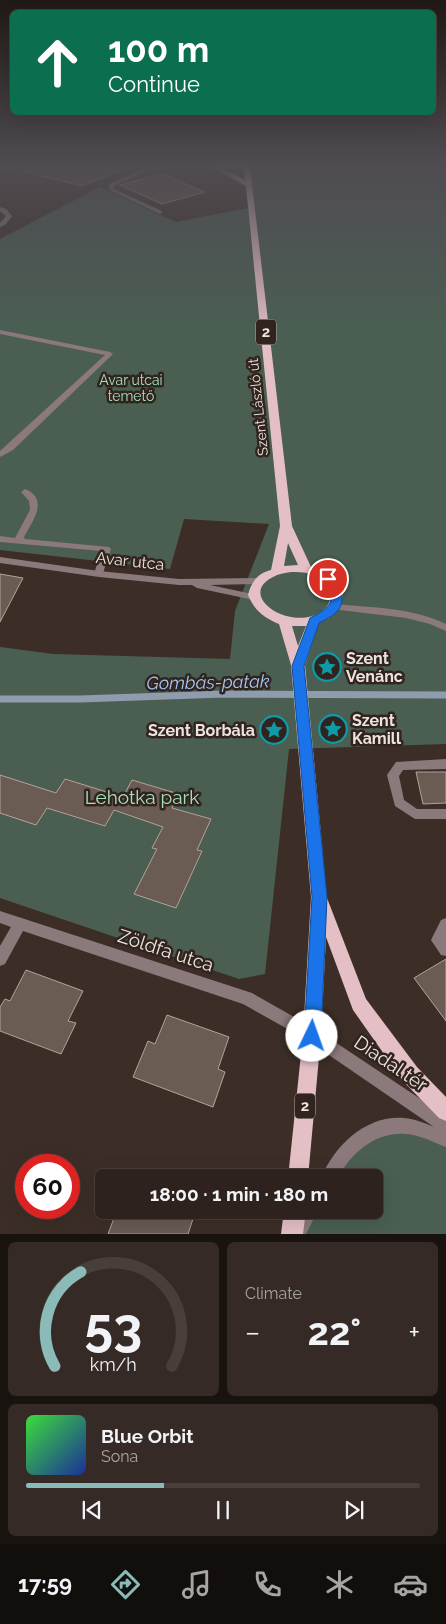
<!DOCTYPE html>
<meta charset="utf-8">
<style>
body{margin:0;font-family:Raleway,sans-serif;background:#352a26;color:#f1f3f6;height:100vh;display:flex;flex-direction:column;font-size:19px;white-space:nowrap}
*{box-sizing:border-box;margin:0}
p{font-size:16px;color:#a7a4a4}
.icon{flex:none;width:28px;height:28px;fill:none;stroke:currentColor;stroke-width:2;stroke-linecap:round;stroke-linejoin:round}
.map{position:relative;height:1234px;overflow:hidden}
.drawer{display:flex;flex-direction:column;gap:8px;padding:8px;background:#191310;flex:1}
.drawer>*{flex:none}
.hud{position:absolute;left:10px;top:10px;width:426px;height:105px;border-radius:8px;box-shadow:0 5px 20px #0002,0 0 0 1px #483f3b;background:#0b6e4f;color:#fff;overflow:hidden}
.speed{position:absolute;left:15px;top:1154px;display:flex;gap:10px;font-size:25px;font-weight:700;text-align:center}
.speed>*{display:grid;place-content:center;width:65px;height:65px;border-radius:50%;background:#2d221d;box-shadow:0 5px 20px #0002,0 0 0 1px #483f3b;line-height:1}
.speed .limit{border:8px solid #d22;background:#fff;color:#111}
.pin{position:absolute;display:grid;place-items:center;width:42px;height:42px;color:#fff;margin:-21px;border:2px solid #fff;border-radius:50%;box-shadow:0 1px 5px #0007}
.me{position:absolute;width:55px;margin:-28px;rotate:3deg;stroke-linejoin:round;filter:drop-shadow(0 0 4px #0008)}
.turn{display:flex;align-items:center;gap:18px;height:105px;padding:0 15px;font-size:22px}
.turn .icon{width:65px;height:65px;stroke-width:2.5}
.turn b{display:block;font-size:35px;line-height:42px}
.big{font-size:38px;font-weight:700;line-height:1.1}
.drawer .card{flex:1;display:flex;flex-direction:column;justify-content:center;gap:8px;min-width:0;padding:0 18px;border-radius:8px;background:#352a26}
.drawer .dial{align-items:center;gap:0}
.dial svg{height:130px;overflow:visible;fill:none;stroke:#483f3b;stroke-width:7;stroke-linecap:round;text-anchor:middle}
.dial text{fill:#f1f3f6;stroke:none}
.song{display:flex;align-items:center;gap:15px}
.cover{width:60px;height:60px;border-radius:8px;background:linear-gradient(135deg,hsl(120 70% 55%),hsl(230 70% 35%))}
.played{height:5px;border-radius:2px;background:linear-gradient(90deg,#8bbbb9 35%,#483f3b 35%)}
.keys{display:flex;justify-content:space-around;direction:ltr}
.heat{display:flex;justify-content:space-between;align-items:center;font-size:28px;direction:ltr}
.drawer .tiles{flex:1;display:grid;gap:8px;grid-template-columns:1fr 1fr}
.card:last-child{grid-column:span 2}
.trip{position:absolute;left:95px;top:1169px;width:288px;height:50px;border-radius:8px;background:#2d221d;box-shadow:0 5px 20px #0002,0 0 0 1px #483f3b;font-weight:700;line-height:50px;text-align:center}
.tabs{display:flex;height:80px;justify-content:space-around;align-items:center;background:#120e0c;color:#a7a4a4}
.tabs .icon{width:35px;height:35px}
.tabs .on{color:#8bbbb9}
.tabs b{font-size:22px;color:#f1f3f6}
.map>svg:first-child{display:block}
.green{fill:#4a5f52}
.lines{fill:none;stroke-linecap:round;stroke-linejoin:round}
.stream{stroke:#8f9cae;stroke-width:7}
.building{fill:#6a5b53;stroke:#b3a299}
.lane{fill:#8b797c;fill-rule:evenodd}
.street{fill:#8b797c;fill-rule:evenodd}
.secondary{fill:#bda1a6;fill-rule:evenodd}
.primary{fill:#e4c0c6;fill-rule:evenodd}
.route{fill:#1a73e8;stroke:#114b97}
.labels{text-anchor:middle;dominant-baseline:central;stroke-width:5;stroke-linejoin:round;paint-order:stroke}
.far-park-label{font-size:14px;fill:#a4e0bb;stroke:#31241e}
.far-street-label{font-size:14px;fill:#ece3de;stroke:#31241e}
.shield{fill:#31241e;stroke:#b4aaa4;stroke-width:1}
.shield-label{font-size:15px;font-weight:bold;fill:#ece3de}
.street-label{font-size:16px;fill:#ece3de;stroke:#31241e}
.poi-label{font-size:16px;font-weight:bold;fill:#ece3de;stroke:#31241e;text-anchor:start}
.water-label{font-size:18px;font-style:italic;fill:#a1c8f8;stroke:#31241e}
.near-park-label{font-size:19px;fill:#a4e0bb;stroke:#31241e}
.near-street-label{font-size:19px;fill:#ece3de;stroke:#31241e}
</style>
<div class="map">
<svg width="446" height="1234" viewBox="0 0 446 1234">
<rect width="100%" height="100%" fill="#3c2e27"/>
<g class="green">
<polygon points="243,167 446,167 446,744 289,749 265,974 239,979 0,898 0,647 53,654 230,659 235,611 269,524 184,519 170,569 0,550 0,239 100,187 176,222 248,208"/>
<polygon points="377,1130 446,1139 446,1234 296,1234 310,1210 374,1210 374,1178 329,1177"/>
</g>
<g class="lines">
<polyline class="stream" points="0,699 80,699 224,694 446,695"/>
</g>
<g class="building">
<polygon points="27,167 129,167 82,186 26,172"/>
<polygon points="162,174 205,192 162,204 120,185"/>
<polygon points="0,574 23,578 0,622"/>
<polygon points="416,772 446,772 446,803 423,804"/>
<polygon points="0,775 56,793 65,779 123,797 132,780 179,794 172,808 211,819 197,850 202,851 176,908 134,894 157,849 152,848 163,827 114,810 105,826 47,808 36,825 0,813"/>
<polygon points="446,959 446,1021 414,978"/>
<polygon points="26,970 83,991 68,1021 76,1023 61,1054 0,1031 0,1007 5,999 10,1001"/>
<polygon points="167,1015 229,1037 218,1069 225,1072 213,1107 133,1077 148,1041 155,1044"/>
<polygon points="117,1210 196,1210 188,1234 108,1234"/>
</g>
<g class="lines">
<g class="lane">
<polygon points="8,167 14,167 0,172 0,169"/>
<polygon points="150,167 155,167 114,186 114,189 162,211 162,213 160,214 109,190 109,184"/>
<polygon points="0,207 6,209 12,216 6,224 0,227 0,223 6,216 0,211"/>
<polygon points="0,330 110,352 113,354 13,450 0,457 0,451 105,355 0,334"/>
<path d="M25,489C50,499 32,522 24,537L25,539L109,547L111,549L102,576H96L94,574L101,551L0,542V536L15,538L30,510L29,501L21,492Z"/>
<polygon points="446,759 446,769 403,770 399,776 404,800 417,809 446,809 446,819 415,819 395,806 387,775 396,762"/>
<polygon points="446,918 446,956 441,955 431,940 441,920"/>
</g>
<g class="street">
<polygon points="0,557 99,571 179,579 259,578 264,581 259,584 210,585 257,595 259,597 257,599 254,600 197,588 192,585 179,585 99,577 0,563"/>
<path d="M335,604C372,608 411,607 446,624V631L430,624L406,618L332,609L330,607Z"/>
<path d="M0,911L252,993L317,1030L446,1116V1147C435,1143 424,1137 413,1135C381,1128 352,1150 338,1178H321C335,1145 366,1115 404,1118C415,1119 425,1123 434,1127L307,1040L243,1004L23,931L5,964L0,966V946L11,927L0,923Z"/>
<polygon points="301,1210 318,1210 306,1234 287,1234"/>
</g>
<polygon class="secondary" points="218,167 249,167 247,168 220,168"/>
<g class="primary">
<path d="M212,167H219L245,180L244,167H250L292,526L311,567C326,571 339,578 343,595C341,608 333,619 319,622L305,665L327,898L366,999L417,1067L446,1097V1121L439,1118L403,1081L353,1010L326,937L321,1035L308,1178H288L303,1035L311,897L291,665L279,624C263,617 255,611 248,595C251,582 258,573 271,570L280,526L246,186ZM288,543L298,565L284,566ZM291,572C297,572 304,572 310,574C327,579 339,599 322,611C292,633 235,596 273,577C278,574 285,573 291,572ZM292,626H306L298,646Z"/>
<polygon points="284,1210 306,1210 303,1234 281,1234"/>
</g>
</g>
<linearGradient id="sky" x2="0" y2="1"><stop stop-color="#211915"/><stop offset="0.49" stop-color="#504c52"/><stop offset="1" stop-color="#504c52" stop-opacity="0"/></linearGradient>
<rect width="446" height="339" fill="url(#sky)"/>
<path class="route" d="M328,576C341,579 346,599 339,609C334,616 326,619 319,623L304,666L327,897L321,1036L318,1041L312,1044L306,1041L304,1036L312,897L292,666L310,618C332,607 338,600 323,579Z"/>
<defs>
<symbol id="sight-ring" viewBox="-11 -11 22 22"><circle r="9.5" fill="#31241e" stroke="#0f9aa8" stroke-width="1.5"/><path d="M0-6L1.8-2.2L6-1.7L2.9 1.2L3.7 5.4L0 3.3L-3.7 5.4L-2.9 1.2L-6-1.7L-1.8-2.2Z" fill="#0f9aa8"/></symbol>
</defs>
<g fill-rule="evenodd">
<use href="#sight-ring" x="311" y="651" width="32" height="32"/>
<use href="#sight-ring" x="317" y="713" width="32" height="32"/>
<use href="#sight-ring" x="258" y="714" width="32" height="32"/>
</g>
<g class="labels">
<g class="far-park-label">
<text x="131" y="380">Avar utcai<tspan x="131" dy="16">temető</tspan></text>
</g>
<g class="far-street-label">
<text transform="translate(258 407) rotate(-96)">Szent László út</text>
</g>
<g class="shield">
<rect x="256" y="319.5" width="20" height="25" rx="4"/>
<rect x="295" y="1093.5" width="20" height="25" rx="4"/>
</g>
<g class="shield-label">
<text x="266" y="332">2</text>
<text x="305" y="1106">2</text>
</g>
<g class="street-label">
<text transform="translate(130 561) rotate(6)">Avar utca</text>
</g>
<g class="poi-label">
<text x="346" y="658">Szent<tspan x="346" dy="18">Venánc</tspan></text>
<text x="352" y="720">Szent<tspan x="352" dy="18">Kamill</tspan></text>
<text x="255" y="730" text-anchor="end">Szent Borbála</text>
</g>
<g class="water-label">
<text transform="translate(208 682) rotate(-1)">Gombás-patak</text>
</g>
<g class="near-park-label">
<text x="142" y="797">Lehotka park</text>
</g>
<g class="near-street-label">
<text transform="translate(166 950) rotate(18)">Zöldfa utca</text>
<text transform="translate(391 1063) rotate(34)">Diadal tér</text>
</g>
</g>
</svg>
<div class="speed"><div class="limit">60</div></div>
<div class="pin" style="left:328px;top:579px;background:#d93025"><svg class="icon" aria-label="arrive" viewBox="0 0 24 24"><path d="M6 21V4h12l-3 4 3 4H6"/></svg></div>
<svg class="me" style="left:312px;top:1036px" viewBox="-20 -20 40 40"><circle r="19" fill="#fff"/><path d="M0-13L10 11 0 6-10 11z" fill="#1a73e8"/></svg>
<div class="trip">18:00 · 1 min · 180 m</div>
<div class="hud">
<div class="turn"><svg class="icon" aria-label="ahead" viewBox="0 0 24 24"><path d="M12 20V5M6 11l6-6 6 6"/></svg><div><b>100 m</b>Continue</div></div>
</div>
</div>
<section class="drawer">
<div class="tiles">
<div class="card dial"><svg viewBox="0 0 100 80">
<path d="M14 69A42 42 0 1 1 86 69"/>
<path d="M14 69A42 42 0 0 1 30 11" stroke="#8bbbb9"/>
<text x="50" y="56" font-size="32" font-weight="700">53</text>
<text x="50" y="72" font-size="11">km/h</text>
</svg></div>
<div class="card"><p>Climate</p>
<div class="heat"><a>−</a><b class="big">22°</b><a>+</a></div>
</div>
<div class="card">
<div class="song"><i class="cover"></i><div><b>Blue Orbit</b><p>Sona</p></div></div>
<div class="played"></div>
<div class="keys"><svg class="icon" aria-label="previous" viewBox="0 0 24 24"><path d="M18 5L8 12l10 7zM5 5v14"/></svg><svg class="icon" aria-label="pause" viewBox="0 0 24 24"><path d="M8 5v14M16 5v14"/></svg><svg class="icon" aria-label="next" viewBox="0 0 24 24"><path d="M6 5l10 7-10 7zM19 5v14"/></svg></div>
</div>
</div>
</section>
<nav class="tabs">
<b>17:59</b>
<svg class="icon on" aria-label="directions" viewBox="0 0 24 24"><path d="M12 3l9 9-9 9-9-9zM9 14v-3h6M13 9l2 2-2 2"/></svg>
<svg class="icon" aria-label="music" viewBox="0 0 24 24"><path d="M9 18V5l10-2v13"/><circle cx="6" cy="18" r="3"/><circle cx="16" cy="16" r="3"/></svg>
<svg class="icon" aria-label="phone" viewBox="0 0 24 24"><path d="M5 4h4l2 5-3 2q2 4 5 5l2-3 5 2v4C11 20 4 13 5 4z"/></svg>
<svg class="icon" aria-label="climate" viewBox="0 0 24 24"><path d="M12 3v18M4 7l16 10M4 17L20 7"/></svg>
<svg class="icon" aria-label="car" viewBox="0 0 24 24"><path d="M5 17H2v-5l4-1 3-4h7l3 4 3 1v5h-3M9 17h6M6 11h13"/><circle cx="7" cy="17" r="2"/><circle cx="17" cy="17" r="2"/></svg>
</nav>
